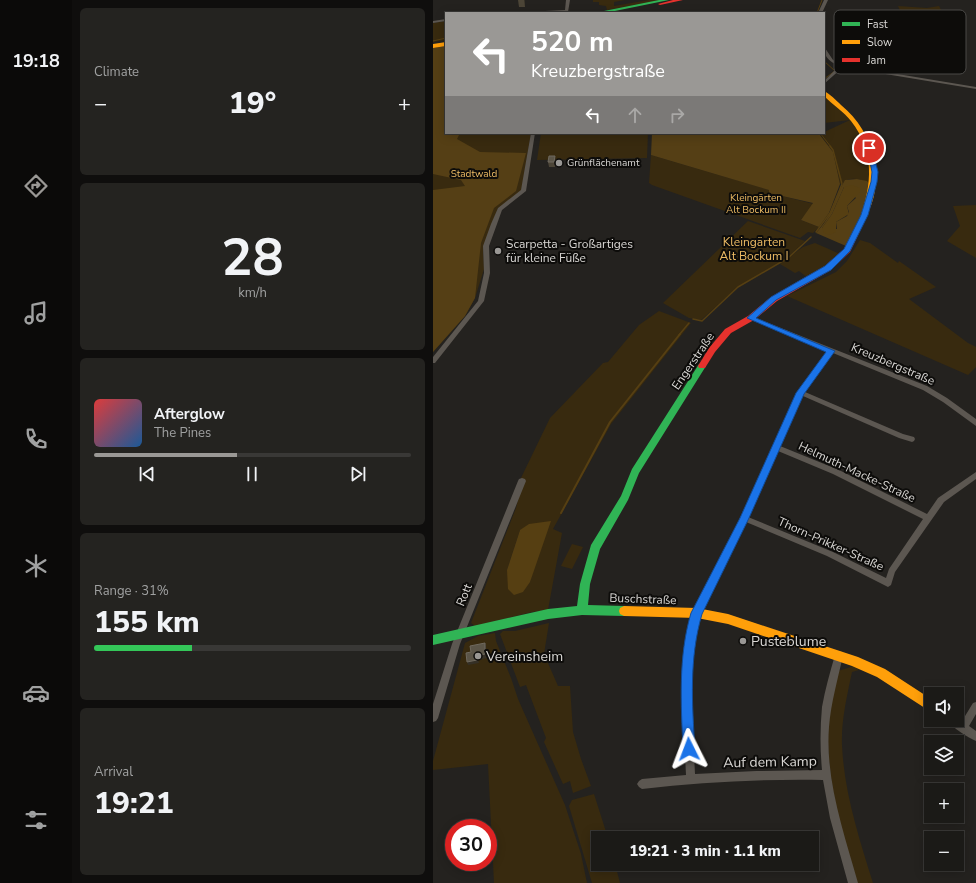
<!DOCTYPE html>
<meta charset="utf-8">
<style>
body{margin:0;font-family:"Nunito Sans",sans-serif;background:#242320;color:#f1f3f6;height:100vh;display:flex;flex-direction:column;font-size:15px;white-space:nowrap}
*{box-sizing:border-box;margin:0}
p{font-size:13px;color:#a0a1a1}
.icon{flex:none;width:22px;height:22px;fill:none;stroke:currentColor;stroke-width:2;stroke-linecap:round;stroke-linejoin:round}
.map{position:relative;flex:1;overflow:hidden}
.panel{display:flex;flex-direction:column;gap:8px;padding:8px;background:#0f0e0d;width:361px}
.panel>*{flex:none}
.top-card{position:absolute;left:12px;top:12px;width:380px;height:122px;border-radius:0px;box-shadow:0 2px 10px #0003,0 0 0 1px #393836;background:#9a9895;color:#fff;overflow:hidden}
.buttons{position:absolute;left:491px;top:687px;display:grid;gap:8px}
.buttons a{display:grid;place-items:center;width:40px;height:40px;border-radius:0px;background:#1b1a17;box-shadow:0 2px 10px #0003,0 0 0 1px #393836;font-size:20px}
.speed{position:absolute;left:12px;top:819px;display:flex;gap:8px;font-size:20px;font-weight:700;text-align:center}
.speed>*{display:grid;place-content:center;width:52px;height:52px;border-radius:50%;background:#1b1a17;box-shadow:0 2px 10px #0003,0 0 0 1px #393836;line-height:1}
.speed .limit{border:6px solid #d22;background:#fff;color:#111}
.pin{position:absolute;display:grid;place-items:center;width:34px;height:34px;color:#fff;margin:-17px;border:2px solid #fff;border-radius:50%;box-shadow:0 1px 4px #0007}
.me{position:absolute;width:44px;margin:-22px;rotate:357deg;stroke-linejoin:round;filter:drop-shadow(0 0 3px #0008)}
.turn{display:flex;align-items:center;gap:14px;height:84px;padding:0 20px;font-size:18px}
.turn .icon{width:52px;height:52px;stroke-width:2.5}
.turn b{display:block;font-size:28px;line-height:34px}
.lanes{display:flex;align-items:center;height:38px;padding:0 20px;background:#0003;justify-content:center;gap:20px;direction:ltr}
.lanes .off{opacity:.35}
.big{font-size:30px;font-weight:800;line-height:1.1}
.panel .widget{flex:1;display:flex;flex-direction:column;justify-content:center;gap:6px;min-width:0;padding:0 14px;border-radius:6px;background:#242320}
.panel .dial{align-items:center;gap:0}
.dial b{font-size:52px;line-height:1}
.song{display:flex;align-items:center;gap:12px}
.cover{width:48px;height:48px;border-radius:6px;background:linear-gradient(135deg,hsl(0 70% 55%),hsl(210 70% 35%))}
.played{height:4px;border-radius:2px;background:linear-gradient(90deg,#9a9895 45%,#393836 45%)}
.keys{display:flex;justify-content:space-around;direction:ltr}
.heat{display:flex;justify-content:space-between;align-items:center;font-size:22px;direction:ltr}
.charge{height:6px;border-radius:3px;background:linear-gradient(90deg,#34c759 31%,#393836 0)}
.trip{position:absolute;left:158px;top:831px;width:228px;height:40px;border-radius:0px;background:#1b1a17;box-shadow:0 2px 10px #0003,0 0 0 1px #393836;font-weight:800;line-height:40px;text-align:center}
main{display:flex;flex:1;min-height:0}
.tabs{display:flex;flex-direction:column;width:72px;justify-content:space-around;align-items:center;background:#0b0a09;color:#a0a1a1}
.tabs .icon{width:28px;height:28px}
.tabs .current{color:#9a9895}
.tabs b{font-size:18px;color:#f1f3f6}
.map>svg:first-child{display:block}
.green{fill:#382a0f;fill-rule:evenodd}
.forest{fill:#553f15;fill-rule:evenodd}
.water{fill:#563f12}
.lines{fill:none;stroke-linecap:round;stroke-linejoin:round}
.stream-far2{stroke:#563f12;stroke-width:1}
.stream-far1{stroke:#563f12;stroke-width:1.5}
.stream{stroke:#563f12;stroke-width:2}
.street{fill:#5c5751;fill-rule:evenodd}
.fast{fill:#30b455;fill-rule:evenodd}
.slow{fill:#ff9f0a;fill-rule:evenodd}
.jam{fill:#e5322d;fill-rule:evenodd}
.wall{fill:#4c4537}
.shaded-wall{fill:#353026}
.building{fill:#5b5548;stroke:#6f695e}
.route{fill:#1a73e8;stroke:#114b97}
.poi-dot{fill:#9a9895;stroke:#0d0c0a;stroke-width:1.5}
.labels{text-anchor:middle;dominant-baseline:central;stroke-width:4;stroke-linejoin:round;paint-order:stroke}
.far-poi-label{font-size:10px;fill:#d9d7d4;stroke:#0d0c0a;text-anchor:start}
.far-park-label{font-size:10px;fill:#eebc65;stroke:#0d0c0a}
.park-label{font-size:12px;fill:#eebc65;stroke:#0d0c0a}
.poi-label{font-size:12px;fill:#d9d7d4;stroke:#0d0c0a;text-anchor:start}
.street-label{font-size:12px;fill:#d9d7d4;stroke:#0d0c0a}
.near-poi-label{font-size:14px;fill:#d9d7d4;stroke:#0d0c0a;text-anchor:start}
.near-street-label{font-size:14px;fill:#d9d7d4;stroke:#0d0c0a}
.key{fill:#0d0c0a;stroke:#4a4947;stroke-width:1}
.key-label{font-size:11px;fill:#d9d7d4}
</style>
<main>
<nav class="tabs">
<b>19:18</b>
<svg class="icon current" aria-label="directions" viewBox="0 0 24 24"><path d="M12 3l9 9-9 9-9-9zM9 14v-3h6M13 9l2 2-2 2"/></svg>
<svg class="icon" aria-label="music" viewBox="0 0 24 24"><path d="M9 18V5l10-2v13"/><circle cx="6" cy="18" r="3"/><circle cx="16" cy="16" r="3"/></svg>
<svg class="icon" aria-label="phone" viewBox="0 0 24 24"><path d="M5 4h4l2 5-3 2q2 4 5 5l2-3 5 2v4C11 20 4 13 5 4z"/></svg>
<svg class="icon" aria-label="climate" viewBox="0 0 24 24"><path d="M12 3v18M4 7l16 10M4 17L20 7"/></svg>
<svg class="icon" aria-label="car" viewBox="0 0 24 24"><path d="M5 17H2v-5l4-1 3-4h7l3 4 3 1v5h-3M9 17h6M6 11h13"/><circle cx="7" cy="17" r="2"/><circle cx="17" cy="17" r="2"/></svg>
<svg class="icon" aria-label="filters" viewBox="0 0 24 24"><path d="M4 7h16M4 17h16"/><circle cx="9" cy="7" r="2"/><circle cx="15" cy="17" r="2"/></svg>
</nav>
<section class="panel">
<div class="widget"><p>Climate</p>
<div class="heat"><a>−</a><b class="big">19°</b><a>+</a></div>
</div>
<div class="widget dial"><b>28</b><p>km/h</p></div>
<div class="widget">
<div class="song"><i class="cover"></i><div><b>Afterglow</b><p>The Pines</p></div></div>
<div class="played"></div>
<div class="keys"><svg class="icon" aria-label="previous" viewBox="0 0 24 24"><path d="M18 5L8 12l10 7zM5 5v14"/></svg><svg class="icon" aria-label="pause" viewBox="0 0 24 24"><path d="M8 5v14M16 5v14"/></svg><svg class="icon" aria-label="next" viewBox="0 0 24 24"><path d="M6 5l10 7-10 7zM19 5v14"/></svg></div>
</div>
<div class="widget"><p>Range · 31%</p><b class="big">155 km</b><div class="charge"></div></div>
<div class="widget"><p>Arrival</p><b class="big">19:21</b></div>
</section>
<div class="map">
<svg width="543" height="883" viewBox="0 0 543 883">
<rect width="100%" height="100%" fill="#24221f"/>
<g class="green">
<polygon points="160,0 192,0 181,2 181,6 216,0 229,0 174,10 173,6 166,5 166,2 160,2"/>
<polygon points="465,6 494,8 506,6 523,38 480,39"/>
<polygon points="13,21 13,40 0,42 0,23"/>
<polygon points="0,48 13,133 98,133 88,193 65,208 50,248 51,269 42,298 32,316 0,352"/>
<path d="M391,95L420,122L439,160L437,185C433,180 419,176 412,181C411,182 410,184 407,184L400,152L387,134L417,120L391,123Z"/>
<polygon points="108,133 215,133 214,158 104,160"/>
<polygon points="218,155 337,190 337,193 381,204 368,220 386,227 380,233 375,232 367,238 219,185 216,183"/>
<polygon points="543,205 543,258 514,241 527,226 520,206"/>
<polygon points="315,221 372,241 354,258 305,287 268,320 256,318 230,303"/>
<polygon points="427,240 437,243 465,263 466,261 503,287 476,299 535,343 543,347 543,367 535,375 354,296 403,272 414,261"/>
<polygon points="382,243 407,254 393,267 375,278 366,271 362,273 347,264 370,247"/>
<path d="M226,311L258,323L178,424L120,529L129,533L115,610L99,612L42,626L38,623L83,508L90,480H87L117,418L170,363L175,362L206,325ZM87,530L103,560L97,582L74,570Z"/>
<polygon points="139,544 150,547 139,569 128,566"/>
<polygon points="116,623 111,654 125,686 137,686 140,732 148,759 158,786 140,793 137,781 130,784 111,742 113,738 93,685 87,687 67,634 70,631 82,631"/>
<polygon points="62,633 63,641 78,678 85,699 132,805 148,854 154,883 61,883 55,764 0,770 0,761 32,643 45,636"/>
<path d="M421,666L426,670L419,672C414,696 408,721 409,745C411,792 426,838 440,883H423C407,825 391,774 396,713C397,699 402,685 405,671Z"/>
<polygon points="161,794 175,838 165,838 165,864 182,864 187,883 159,883 136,806 139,800"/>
</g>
<g class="forest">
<polygon points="13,46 13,133 27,133 24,139 47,152 93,153 83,191 61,208 48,243 42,298 32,316 0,352 0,190 32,186 28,180 0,174 0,48"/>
<polygon points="219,133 389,133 387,135 400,152 407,184 396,213 386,227 368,220 380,203 336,193 336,190 218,155"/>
<path d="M424,179L434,181L437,185L433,204L413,246L383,233C401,214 400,200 412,180ZM411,187L423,198L414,206L416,212L414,216L403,222L404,229L389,228L399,214Z"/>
</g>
<g class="water">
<polygon points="419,185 427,188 427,192 414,206 416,214 403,222 403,232 396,235 391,233 389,228 399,214 411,187"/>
<polygon points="118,521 97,582 90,592 81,595 75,589 74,570 87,530 96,524"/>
</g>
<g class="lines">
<g class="stream-far2">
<polyline points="384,13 389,0"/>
<polyline points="0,41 13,38"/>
<polyline points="391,61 402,71 391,79"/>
<polyline points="387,133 398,147"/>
</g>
<g class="stream-far1">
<polyline points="383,232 397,213 409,184 400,150 397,146"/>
<polyline points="260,319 269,321 305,287 355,258 378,237"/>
<polyline points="246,335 256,323"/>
</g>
<polyline class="stream" points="128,513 177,422 247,334"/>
<g class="street">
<polygon points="133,0 137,0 135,12 90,13 92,12 132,10"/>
<polygon points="391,0 395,0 389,13 385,13"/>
<polygon points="13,19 13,21 0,23 0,21"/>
<path d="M391,48H392L400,60L410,65L543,87V89L410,67L391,84V81L406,66C398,62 391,58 391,48Z"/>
<polygon points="98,133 102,133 93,191 69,210 64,224 56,246 57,273 51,301 2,363 0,363 0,357 45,301 51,273 50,246 58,224 65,208 88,190"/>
<path d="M318,316L494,386L514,398L543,419V426L510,402L490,390L400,353L372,392L470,434L481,437L482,439L481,441L479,442L466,438L370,396L347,446L406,470L494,514L505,498L543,472V479L511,502L462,572L458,585L455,587L394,556L313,522L268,613L263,633L260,653L258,695L262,774L323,771L389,770C387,749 387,728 389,707C392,690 397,672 402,655L403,652L406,651L409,652L410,655C405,679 398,702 396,727C392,780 411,833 425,883H415L397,818L390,780C329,779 269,782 209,789L206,787L204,784L206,781L209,779L253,775L250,716V674L255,633L260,613L307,518L365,393L394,351L316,319L315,318L316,317ZM345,451L400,474L490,519L456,569L453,578L400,552L315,517Z"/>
<polygon points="89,478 92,479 93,481 27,644 5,718 3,721 0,722 0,704 19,644 85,481 86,479"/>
<path d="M543,702V714L536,726L543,731V741C536,738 518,727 514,720H524V718L529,721L540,703Z"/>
</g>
<g class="fast">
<polygon points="226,0 236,0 172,13 161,13"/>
<polygon points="269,363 273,366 206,473 195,500 167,549 157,584 155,605 191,606 195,608 196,611 195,614 191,616 149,615 115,619 0,645 0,635 115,609 144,606 147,584 158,545 188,496 199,469 266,364"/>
</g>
<g class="slow">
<polygon points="13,42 13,46 0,48 0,44"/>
<path d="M391,91C397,94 403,100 408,105C442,133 454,180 432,219H428L427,218C439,184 442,152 418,121C411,112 400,105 391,96Z"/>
<polygon points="191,606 264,608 295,614 425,657 452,669 498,699 498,712 444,677 419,666 295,624 264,618 191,616 187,614 186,611 187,608"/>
</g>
<g class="jam">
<polygon points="240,0 250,0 227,5 225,4"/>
<polygon points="430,216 433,218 417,252 398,270 344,301 321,320 298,333 282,352 272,368 266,368 265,366 276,348 292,329 315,316 338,297 392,266 411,249 427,218"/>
</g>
</g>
<g class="wall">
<polygon points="85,0 92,0 92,7 86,7"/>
<polygon points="123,161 122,167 116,167 115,162"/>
</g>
<g class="shaded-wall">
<polygon points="91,0 92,0 92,7"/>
<polygon points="122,156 123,161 122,167 121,162"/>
<polygon points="52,643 53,646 54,658 45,660 46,663 35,665 34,662 44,656"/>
</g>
<g class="building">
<polygon points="116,156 122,156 121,162 115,162"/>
<polygon points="52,643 52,654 44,656 44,660 34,662 33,653 38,652 37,646"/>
</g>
<path class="route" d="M434,147L439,148L445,172L444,182L435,215L417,251L398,270L343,300L323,318L402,351L371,394L316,518L269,614C256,658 259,704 262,749L260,754L256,755L252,754L250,749C248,704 245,657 258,613L307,518L363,393L393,352L314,318L338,297L392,266L411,249L428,215L438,182L439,172Z"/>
<g class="poi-dot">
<circle cx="126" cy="163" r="4"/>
<circle cx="65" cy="251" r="4"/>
<circle cx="310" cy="641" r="4"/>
<circle cx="45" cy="656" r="4"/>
</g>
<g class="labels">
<g class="far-poi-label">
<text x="134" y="163">Grünflächenamt</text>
</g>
<g class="far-park-label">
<text x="41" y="174">Stadtwald</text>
<text x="323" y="198">Kleingärten<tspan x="323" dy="12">Alt Bockum II</tspan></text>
</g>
<g class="park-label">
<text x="321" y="242">Kleingärten<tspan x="321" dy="14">Alt Bockum I</tspan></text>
</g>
<g class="poi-label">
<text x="73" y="244">Scarpetta - Großartiges<tspan x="73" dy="14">für kleine Füße</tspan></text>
</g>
<g class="street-label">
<text transform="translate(260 361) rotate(-56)">Engerstraße</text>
<text transform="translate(460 364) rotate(23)">Kreuzbergstraße</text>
<text transform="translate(424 472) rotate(25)">Helmuth-Macke-Straße</text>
<text transform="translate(398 544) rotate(24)">Thorn-Prikker-Straße</text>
<text transform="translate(31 595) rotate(-68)">Rott</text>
<text transform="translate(210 599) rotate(2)">Buschstraße</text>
</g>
<g class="near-poi-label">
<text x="318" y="641">Pusteblume</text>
<text x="53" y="656">Vereinsheim</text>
</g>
<g class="near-street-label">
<text transform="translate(337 762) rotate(-1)">Auf dem Kamp</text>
</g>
</g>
<rect x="401" y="10" width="132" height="64" rx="6" class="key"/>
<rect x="409" y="22" width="18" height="4" fill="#30b455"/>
<rect x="409" y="40" width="18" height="4" fill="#ff9f0a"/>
<rect x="409" y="58" width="18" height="4" fill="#e5322d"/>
<g class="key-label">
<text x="434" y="28">Fast</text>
<text x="434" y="46">Slow</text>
<text x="434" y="64">Jam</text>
</g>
</svg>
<div class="buttons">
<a><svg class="icon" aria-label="sound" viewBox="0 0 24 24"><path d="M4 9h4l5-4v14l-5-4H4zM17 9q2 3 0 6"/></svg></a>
<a><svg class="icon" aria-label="layers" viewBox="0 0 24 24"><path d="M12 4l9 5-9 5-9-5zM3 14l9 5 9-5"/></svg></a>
<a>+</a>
<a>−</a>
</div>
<div class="speed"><div class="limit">30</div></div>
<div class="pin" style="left:436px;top:148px;background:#d93025"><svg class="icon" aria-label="arrive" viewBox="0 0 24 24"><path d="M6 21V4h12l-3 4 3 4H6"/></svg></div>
<svg class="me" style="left:256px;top:749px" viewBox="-20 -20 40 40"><path d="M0-17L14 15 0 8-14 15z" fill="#1a73e8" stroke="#fff" stroke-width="4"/></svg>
<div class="trip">19:21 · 3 min · 1.1 km</div>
<div class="top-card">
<div class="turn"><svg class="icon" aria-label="left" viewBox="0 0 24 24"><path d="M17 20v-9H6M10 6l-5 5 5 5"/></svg><div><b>520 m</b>Kreuzbergstraße</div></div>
<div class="lanes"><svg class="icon" aria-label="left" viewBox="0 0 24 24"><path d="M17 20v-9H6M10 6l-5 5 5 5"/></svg><svg class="icon off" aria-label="ahead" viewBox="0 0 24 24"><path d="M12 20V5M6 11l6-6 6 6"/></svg><svg class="icon off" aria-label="right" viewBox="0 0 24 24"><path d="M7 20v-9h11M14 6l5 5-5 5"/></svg></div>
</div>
</div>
</main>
